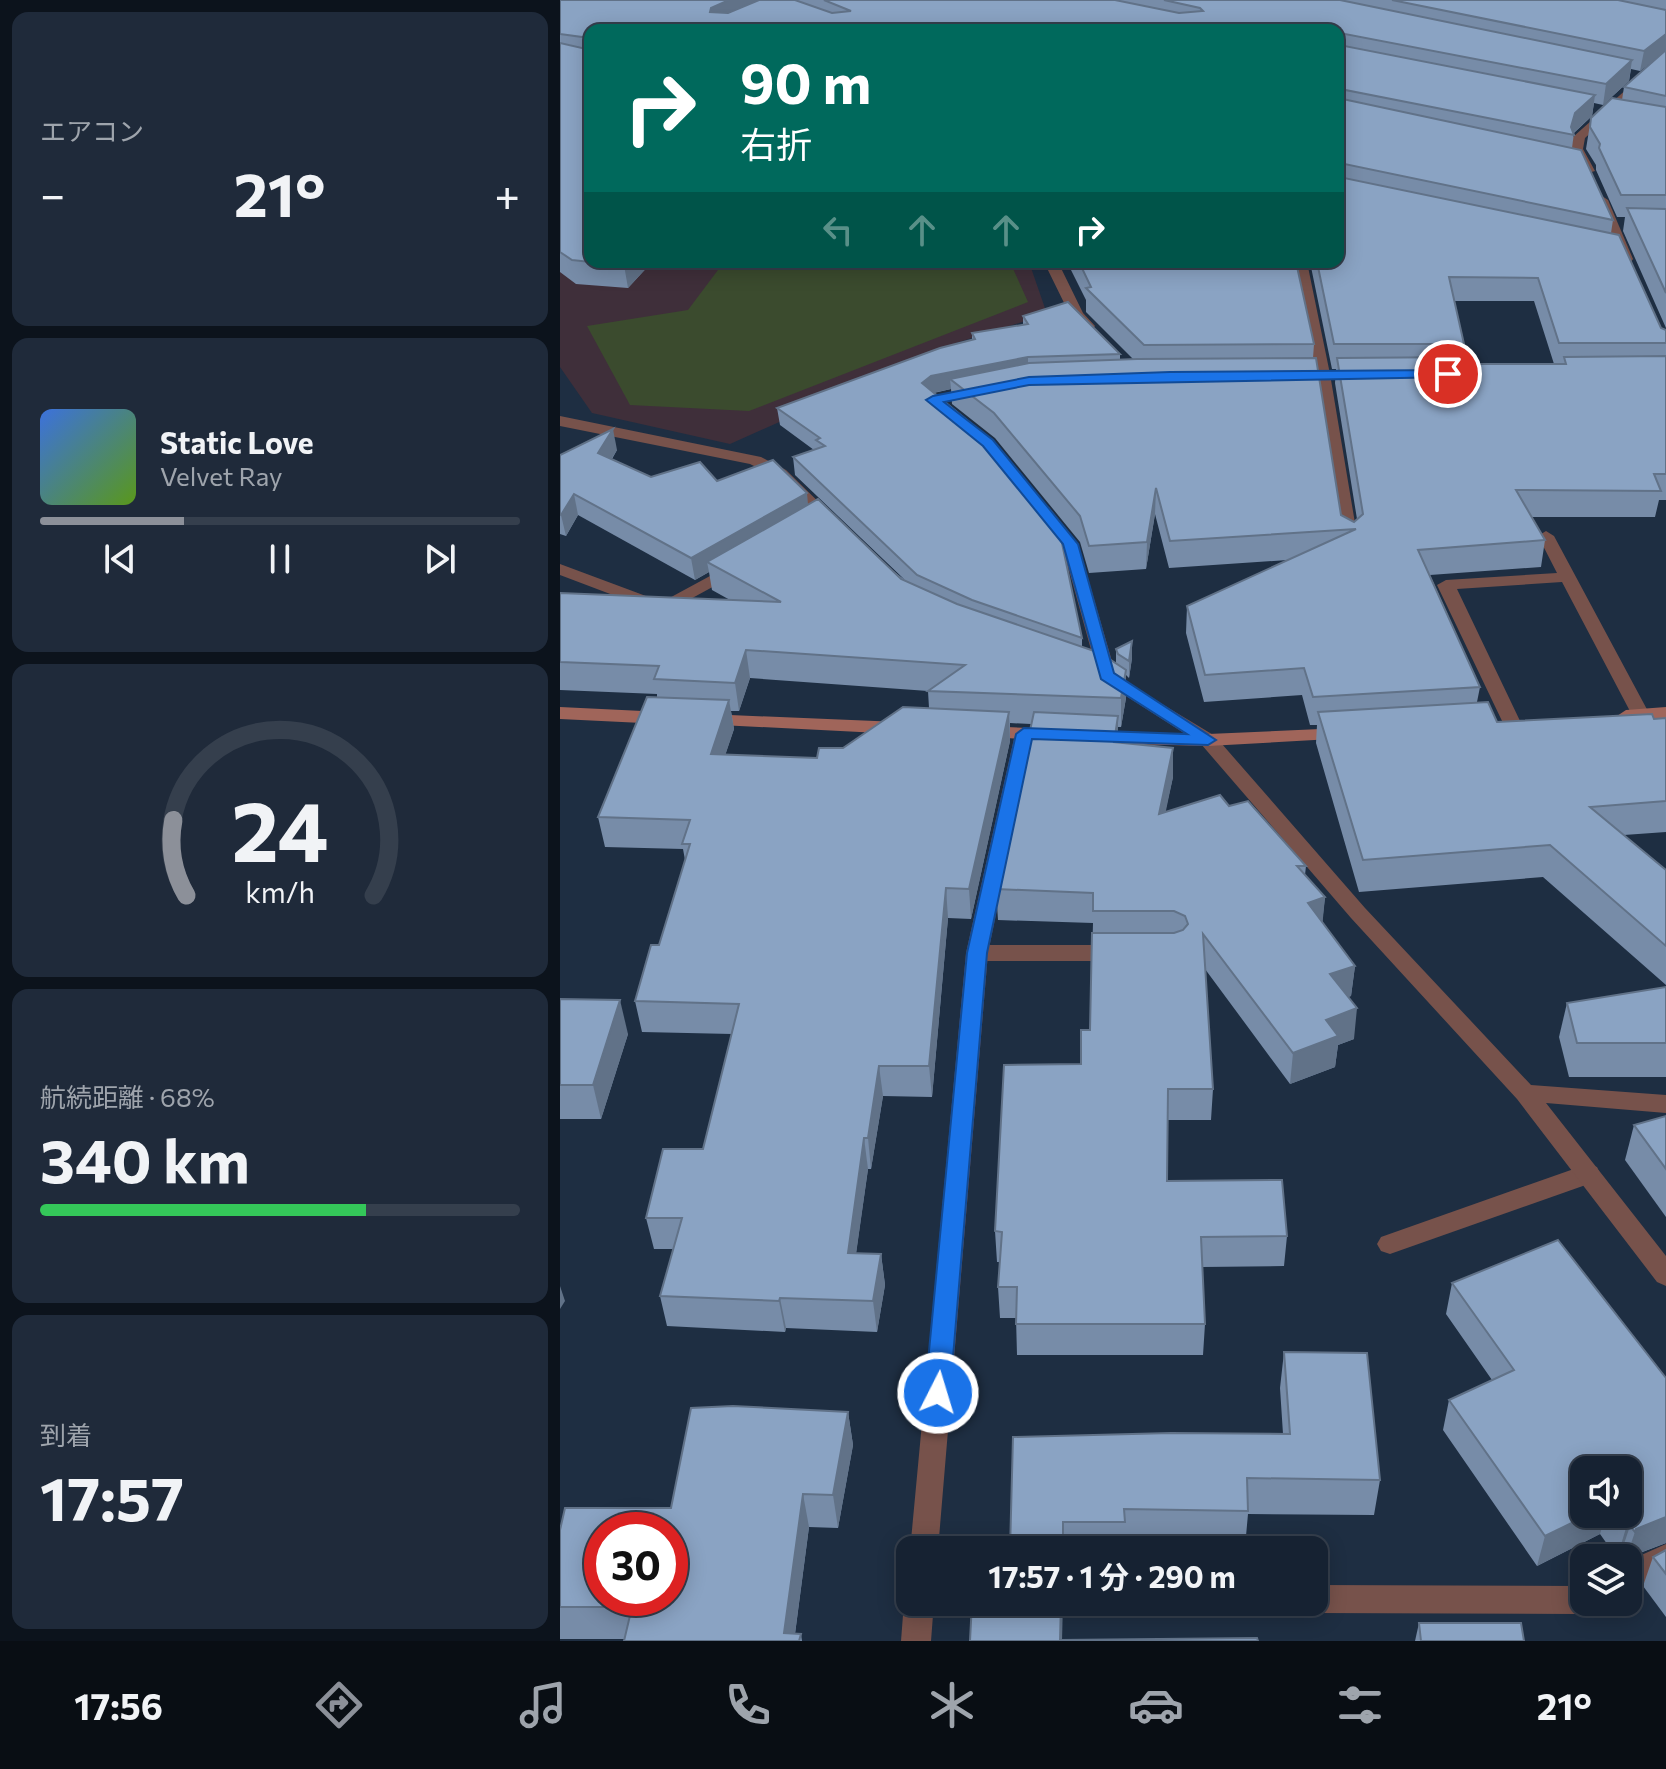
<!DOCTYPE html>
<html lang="ja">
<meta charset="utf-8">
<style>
body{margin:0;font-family:Commissioner,"Noto Sans JP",sans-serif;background:#1f2a3a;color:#f1f3f6;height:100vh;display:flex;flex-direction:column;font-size:30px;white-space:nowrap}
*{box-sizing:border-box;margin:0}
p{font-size:26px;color:#9ea4ac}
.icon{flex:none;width:44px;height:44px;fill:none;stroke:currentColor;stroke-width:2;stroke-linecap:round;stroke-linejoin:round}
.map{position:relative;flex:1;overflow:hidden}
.side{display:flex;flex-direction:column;gap:12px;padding:12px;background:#0c131c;width:560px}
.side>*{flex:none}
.guide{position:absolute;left:24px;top:24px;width:760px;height:244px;border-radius:16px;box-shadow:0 4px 20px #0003,0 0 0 2px #353f4d;background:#00695c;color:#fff;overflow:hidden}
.tools{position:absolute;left:1010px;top:1456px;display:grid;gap:16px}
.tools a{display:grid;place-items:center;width:72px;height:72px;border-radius:16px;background:#162232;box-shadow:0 4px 20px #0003,0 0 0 2px #353f4d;font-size:40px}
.speed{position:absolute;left:24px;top:1512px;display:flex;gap:16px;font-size:40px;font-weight:700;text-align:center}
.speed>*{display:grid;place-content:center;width:104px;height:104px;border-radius:50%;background:#162232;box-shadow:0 4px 20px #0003,0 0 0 2px #353f4d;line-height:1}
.speed .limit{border:12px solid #d22;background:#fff;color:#111}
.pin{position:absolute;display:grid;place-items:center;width:68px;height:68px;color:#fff;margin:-34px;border:4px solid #fff;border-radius:50%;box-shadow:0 2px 8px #0007}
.me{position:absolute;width:88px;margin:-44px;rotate:5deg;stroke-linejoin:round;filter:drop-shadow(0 0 6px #0008)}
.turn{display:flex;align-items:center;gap:28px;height:168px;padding:0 24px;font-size:36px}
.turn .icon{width:104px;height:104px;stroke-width:2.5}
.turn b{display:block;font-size:56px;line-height:68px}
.lanes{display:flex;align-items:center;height:76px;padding:0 24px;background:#0003;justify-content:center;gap:40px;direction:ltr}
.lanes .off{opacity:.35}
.big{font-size:60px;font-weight:700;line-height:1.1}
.side .tile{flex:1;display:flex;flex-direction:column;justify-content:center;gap:12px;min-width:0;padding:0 28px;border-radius:16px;background:#1f2a3a}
.side .dial{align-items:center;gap:0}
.dial svg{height:208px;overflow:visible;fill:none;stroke:#353f4d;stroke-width:7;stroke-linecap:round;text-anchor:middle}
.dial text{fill:#f1f3f6;stroke:none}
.song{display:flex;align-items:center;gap:24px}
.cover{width:96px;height:96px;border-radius:12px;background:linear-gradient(135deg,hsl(220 70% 55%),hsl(90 70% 35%))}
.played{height:8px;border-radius:4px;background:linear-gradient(90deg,#8c9099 30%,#353f4d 30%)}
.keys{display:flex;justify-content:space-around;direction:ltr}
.heat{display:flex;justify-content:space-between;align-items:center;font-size:44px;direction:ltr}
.charge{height:12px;border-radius:6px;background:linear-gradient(90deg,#34c759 68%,#353f4d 0)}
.trip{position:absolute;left:336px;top:1536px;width:432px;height:80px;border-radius:16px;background:#162232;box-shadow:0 4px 20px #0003,0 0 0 2px #353f4d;font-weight:700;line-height:80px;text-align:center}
.tabs{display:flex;height:128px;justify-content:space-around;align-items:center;background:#090e14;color:#9ea4ac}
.tabs .icon{width:56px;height:56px}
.tabs .on{color:#8c9099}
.tabs b{font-size:36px;color:#f1f3f6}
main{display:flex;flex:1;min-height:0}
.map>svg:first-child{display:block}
.education{fill:#3f2f3a}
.green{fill:#3b4b2e}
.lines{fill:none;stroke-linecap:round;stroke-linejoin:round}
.lane{fill:#77524b;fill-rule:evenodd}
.street{fill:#77524b;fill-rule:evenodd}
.secondary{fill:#a0655a;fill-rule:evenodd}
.wall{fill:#778ca8;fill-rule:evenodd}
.shaded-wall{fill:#617288}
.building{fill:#8aa3c3;stroke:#617288;stroke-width:2;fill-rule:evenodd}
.route{fill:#1a73e8;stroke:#114b97;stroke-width:2}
</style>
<main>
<section class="side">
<div class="tile"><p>エアコン</p>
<div class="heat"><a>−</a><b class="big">21°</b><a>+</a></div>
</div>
<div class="tile">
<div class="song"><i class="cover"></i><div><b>Static Love</b><p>Velvet Ray</p></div></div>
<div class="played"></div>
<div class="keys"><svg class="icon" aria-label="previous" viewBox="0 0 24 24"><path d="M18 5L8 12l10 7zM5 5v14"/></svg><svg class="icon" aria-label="pause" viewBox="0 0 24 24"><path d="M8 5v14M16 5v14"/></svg><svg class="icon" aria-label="next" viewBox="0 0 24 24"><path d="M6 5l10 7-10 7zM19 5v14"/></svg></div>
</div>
<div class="tile dial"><svg viewBox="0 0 100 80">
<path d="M14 69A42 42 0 1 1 86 69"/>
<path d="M14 69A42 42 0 0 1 9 40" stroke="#8c9099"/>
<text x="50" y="56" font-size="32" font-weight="700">24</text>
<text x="50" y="72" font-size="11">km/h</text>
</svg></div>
<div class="tile"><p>航続距離 · 68%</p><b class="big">340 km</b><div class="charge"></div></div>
<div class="tile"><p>到着</p><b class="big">17:57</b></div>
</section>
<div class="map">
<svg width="1106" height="1641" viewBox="0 0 1106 1641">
<rect width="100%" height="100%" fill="#1e2e42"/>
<polygon class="education" points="0,88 30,262 469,262 487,314 396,343 170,444 32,413 0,367"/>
<polygon class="green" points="164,262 450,262 468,302 189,411 70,405 27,326 128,310"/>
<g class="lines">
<g class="lane">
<polygon points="484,262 498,262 523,313 535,326 533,329 523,329 510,315"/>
<polygon points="733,262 747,262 770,374 798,541 790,546 782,541 756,374"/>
<polygon points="483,505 489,507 518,544 556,675 553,679 547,680 538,675 502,545 475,510"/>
<polygon points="986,531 994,536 1090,715 1088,719 1081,721 1072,715 1002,582 897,589 961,723 952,729 943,723 877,585 886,580 997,573 978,536"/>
<polygon points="174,563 180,564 182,568 180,572 103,614 0,575 0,564 102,602"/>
<polygon points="417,945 557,945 565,948 568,953 565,958 557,961 417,961 409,958 406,953 409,948"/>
<polygon points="1028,1164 1037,1167 1040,1174 1037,1181 830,1254 821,1251 817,1244 821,1237"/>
</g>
<g class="street">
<polygon points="1106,54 1106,63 1025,138 1023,149 1035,171 1025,174 1011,149 1013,137"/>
<polygon points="1042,196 1048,200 1073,259 1071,262 1059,259 1036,200"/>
<polygon points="802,370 809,374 807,377 734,378 727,374 734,370"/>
<polygon points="0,416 201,457 226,470 278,521 270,526 264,524 214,476 190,464 0,426"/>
<polygon points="544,669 655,736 805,908 971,1085 1106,1095 1106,1113 986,1103 1106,1256 1106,1286 1097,1282 957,1099 791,918 641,744 538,678 535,674"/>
<polygon points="464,728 473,734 428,953 378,1550 350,1551 406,953 455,734"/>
<polygon points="1106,1544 1106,1573 1068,1590 1068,1561"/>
<polygon points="1024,1583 1024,1602 1037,1602 1034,1607 1017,1614 754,1613 744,1609 741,1602 754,1602 754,1585 1016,1586"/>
<polygon points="350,1591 350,1602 374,1602 371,1641 341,1641 344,1602"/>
</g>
<g class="secondary">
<polygon points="0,707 103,712 112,718 103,724 0,719"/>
<polygon points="1106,707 1106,719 1066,722 1057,716 1066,710"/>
<polygon points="147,714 339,722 348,728 339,734 140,724 138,720"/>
<polygon points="423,726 495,729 504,735 495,741 416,736 414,732 416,728"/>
<polygon points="783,728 792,734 790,738 648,746 531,743 522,737 531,731 648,734"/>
</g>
</g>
<g class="wall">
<path d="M0,0H1106V328L1063,231L1065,217H1057L1036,170V165L1026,149L1031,118L1062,100L1064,87L1097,58L1080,71L1071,69L1069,81L1043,105L1034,103L1032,116L1014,133L1012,148L1053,220L1051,233L1101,328L1106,330V500H1099L1095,517H971L985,540L981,567L870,575L920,687L917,702L937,722L1106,718V832L1064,835L1106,870V985L983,877L799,892L756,743L757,725H750L742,695L644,702L626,633L627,606L728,560L609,568L595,514L586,569L529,573L520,542L435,438L392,404L391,389L374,393L522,638V647L556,664V649L572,641V658L569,678L566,675V698L561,727H558V743L613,777L605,812L669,806L746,866L745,875L765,897L762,923L795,966L791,996L788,997L794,1039L778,1045L775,1067L730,1084L645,969L653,1089L651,1120H607V1181L727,1236L724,1266L642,1267L645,1324L643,1355H457L456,1318H440L438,1287L440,1262H437L435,1231L521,1064L530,1030L533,923L438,920L436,889L471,724L450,723V741L411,919L388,918L372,1097L323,1096L311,1169H308L296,1253L321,1254L325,1285L317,1332L226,1328L225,1332L107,1326L100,1296L113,1249H94L86,1218L143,1149L172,1034L82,1032L75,1001L99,945L125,860L123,849L45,847L38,817L97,697V694L0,690V593L170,600L152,590L149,572L135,580L18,515L6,536L0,534V455L57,450L52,459L91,477L157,481L248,505L345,580L235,475L233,457L254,450L220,425L217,408L412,340V333L463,325V316L560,354V359H573L526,312V300L507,262H736L754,344L753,358L781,515L794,522L797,519L775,383L776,369H772L750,262H778V30H30V262H92L68,288L16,284L0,272ZM894,301H974L994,364H909L903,357L904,344ZM190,678L368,691L369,708L283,748L257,758L165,755L174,729L171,711H179Z"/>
<polygon points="1106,987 1106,1077 1009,1077 999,1037 1007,1003"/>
<polygon points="0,999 68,1034 41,1119 0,1119"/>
<polygon points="1106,1116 1106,1217 1065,1160 1074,1125"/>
<path d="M892,1283L1106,1378V1543L1067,1558H1062L1060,1556L1057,1558L1040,1534L977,1566L883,1430L889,1400L932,1380L886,1314ZM1068,1470V1514H1024Z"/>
<polygon points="724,1352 820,1480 814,1515 688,1514 685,1547 565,1545 564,1550 450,1550 453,1437 723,1434 720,1388"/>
<polygon points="288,1412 293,1445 278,1528 249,1527 235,1634 241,1634 242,1641 64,1641 65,1639 0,1639 0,1607 111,1508"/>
<polygon points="1106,1550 1106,1617 1083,1586 1093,1557"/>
<polygon points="859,1623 964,1641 855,1641"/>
</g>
<g class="shaded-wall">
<polygon points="169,0 197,0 198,8 154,27 150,12 151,8"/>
<polygon points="1106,34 1106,51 1080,71 1084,51"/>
<polygon points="1072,60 1069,81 1043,105 1046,84"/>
<polygon points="1035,95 1032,116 1012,134 1011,127 1015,113"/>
<polygon points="66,262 92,262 68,288 64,265"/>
<polygon points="468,357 468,374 390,379 391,389 372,393 362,383 371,376"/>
<polygon points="53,429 57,450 42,474 38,453"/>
<polygon points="596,488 595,514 586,569 587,542"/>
<polygon points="247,493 249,515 147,562 149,572 135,580 131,558"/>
<polygon points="14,494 18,515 6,536 1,515"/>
<polygon points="572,641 572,658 569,678 569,661"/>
<polygon points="186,650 190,678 179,711 175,683"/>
<polygon points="566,670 566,698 561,727 561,698"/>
<polygon points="169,700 174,729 156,783 151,754"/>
<polygon points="449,712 450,741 411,919 409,889"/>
<polygon points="558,716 558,745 554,742"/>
<polygon points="613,748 613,777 599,844 599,814"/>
<polygon points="386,888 388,918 372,1097 369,1066"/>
<polygon points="765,897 762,928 748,903"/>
<polygon points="795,966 791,996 766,1004 770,974"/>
<polygon points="60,1000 68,1034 41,1119 33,1085"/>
<polygon points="797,1008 794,1039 778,1045 775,1067 730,1084 733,1053 766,1020"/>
<polygon points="319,1066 323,1096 311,1169 308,1138"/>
<polygon points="304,1138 308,1169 292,1283 288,1253"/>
<polygon points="321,1254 325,1285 317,1332 313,1301"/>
<polygon points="0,1286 5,1301 0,1309"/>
<polygon points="220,1298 226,1328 225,1332 219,1301"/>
<polygon points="288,1412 293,1445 278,1528 273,1495"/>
<polygon points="243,1494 249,1527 234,1641 224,1633"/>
<polygon points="1030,1514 1046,1514 1040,1534 977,1566 985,1536"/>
<polygon points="1106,1517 1106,1543 1066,1558 1076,1529"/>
<polygon points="1070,1526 1060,1556 1057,1558 1066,1528"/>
<polygon points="501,1602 503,1602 502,1641 500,1641"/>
</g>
<g class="building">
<polygon points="0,0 169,0 151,8 150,12 168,13 199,0 235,0 272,13 291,11 264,0 555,0 619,13 643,11 640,8 604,0 780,0 1072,60 1046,84 780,33 778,35 778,30 30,30 30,262 12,260 0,252 0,43 26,49 30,46 29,38 0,34"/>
<polygon points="832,0 1058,0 1106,10 1106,34 1084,51"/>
<polygon points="778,42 779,45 1035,95 1015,113 1011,127 1014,135 780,89 778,94"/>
<polygon points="1106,50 1106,96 1064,87"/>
<polygon points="778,98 1021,150 1053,220 780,163 778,165"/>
<polygon points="1052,98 1106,107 1106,195 1061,195 1039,148 1040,144 1030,127 1031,118"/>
<polygon points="778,172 779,177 1059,235 1101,328 1106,330 1106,343 999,343 978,278 889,277 904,344 774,344 757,262 778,262"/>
<polygon points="1067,208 1106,209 1106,293"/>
<polygon points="30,262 66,262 64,265"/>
<polygon points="519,262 736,262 754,344 584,345 526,288 531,287"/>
<polygon points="508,302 560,354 468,357 371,376 362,383 420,431 499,529 522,638 412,600 357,575 233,457 265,446 256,440 260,438 217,408 380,348 415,339 412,333 468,324 463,316"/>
<polygon points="1106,356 1106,474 1094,474 1101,491 956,490 985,540 858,550 920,687 753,697 744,668 645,675 627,606 796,529 610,541 596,488 587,542 529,546 520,516 434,413 390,379 469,363 577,359 756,358 781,515 794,522 803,514 777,358 908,357 909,364 1006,364 1004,357"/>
<polygon points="53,429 38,453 91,477 140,462 157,481 213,460 247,493 131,558 14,494 1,515 0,514 0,455"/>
<polygon points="258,499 341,579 397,604 540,653 566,670 561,698 368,691 405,665 186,650 175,683 94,679 99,666 0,662 0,593 221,602 147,562"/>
<polygon points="572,641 569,661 558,654 556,649"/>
<polygon points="87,697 169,700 151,754 257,758 259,748 283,748 343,707 449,712 409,889 386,888 369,1066 319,1066 308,1138 304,1138 288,1253 321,1254 313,1301 220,1298 219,1301 100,1296 122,1218 86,1218 103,1149 143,1149 179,1004 75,1001 91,945 99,945 130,844 122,844 130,820 38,817"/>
<polygon points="928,702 937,722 1092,714 1094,719 1106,718 1106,801 1030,807 1106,870 1106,946 990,845 803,860 758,712"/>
<polygon points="474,712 558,716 554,742 613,748 599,814 660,795 669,806 688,801 746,866 737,866 765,897 748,903 795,966 770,974 797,1008 766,1020 778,1036 733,1053 643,934 653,1089 608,1089 607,1181 722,1180 727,1236 641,1237 645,1324 456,1324 457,1287 438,1287 442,1232 435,1231 444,1065 521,1064 521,1030 530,1030 532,933 614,933 623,930 628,924 625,916 614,911 533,911 533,893 436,889"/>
<polygon points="1106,987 1106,1043 1017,1043 1007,1003"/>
<polygon points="0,999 60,1000 33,1085 0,1085"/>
<polygon points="1106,1116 1106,1169 1074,1125"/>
<polygon points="998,1240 1106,1378 1106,1517 1076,1529 1075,1532 1070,1526 1066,1528 1056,1514 1068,1514 1068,1470 1024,1470 1024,1514 1030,1514 985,1536 889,1400 954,1370 892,1283"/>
<polygon points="724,1352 807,1353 820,1480 687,1478 688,1511 564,1509 565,1522 503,1522 503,1550 450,1550 453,1437 611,1433 730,1434"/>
<path d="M173,1406L288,1412L273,1495L243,1494L224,1633L241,1634L239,1641H64L72,1607H0V1530L5,1508H111L131,1408ZM42,1530H110V1598H42Z"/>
<polygon points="1106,1550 1106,1574 1093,1557"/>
<polygon points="412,1602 501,1602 500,1640 697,1638 698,1641 410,1641"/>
<polygon points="859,1623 961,1623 964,1641 861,1641"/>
</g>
<polygon class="route" points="888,370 892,371 892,377 469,385 384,402 433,440 518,544 554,673 656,740 648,745 472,739 427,953 390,1393 386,1400 378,1403 369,1400 365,1393 407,953 456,734 464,728 627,734 541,679 503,544 423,446 366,400 373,396 469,377 610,372"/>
</svg>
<div class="tools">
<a><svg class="icon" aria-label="sound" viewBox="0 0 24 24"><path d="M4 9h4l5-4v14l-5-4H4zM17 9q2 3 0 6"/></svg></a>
<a><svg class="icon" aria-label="layers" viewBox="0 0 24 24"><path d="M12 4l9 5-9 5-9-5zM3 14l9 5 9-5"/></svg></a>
</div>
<div class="speed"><div class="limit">30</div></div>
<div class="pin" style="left:888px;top:374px;background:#d93025"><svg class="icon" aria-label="arrive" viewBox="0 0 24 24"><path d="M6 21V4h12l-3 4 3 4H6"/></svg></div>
<svg class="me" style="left:378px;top:1393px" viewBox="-20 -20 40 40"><circle r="17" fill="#1a73e8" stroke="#fff" stroke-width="3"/><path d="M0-11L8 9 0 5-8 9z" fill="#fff"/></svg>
<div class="trip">17:57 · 1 分 · 290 m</div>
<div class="guide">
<div class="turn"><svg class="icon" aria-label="right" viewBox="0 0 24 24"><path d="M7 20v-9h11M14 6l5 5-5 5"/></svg><div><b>90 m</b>右折</div></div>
<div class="lanes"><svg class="icon off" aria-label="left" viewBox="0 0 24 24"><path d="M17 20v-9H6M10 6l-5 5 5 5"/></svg><svg class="icon off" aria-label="ahead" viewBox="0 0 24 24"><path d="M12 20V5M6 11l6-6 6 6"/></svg><svg class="icon off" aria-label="ahead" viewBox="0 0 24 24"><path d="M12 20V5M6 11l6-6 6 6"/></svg><svg class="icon" aria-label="right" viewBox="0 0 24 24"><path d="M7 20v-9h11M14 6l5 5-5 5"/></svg></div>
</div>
</div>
</main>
<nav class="tabs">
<b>17:56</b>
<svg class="icon on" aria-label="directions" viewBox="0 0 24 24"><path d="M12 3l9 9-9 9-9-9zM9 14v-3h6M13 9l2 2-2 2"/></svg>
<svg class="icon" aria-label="music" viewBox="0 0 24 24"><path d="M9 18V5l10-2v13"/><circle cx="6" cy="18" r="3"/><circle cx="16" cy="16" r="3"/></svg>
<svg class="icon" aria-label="phone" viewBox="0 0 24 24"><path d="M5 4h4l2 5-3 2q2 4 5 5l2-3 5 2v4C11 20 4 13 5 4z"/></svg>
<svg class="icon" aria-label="climate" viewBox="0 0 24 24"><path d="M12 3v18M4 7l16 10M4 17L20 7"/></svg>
<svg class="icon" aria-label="car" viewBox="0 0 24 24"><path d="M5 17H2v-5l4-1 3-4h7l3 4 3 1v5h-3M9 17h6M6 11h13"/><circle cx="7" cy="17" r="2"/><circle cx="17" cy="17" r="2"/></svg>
<svg class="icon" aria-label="filters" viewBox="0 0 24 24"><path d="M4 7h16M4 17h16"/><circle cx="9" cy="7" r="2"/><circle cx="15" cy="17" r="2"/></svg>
<b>21°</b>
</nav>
